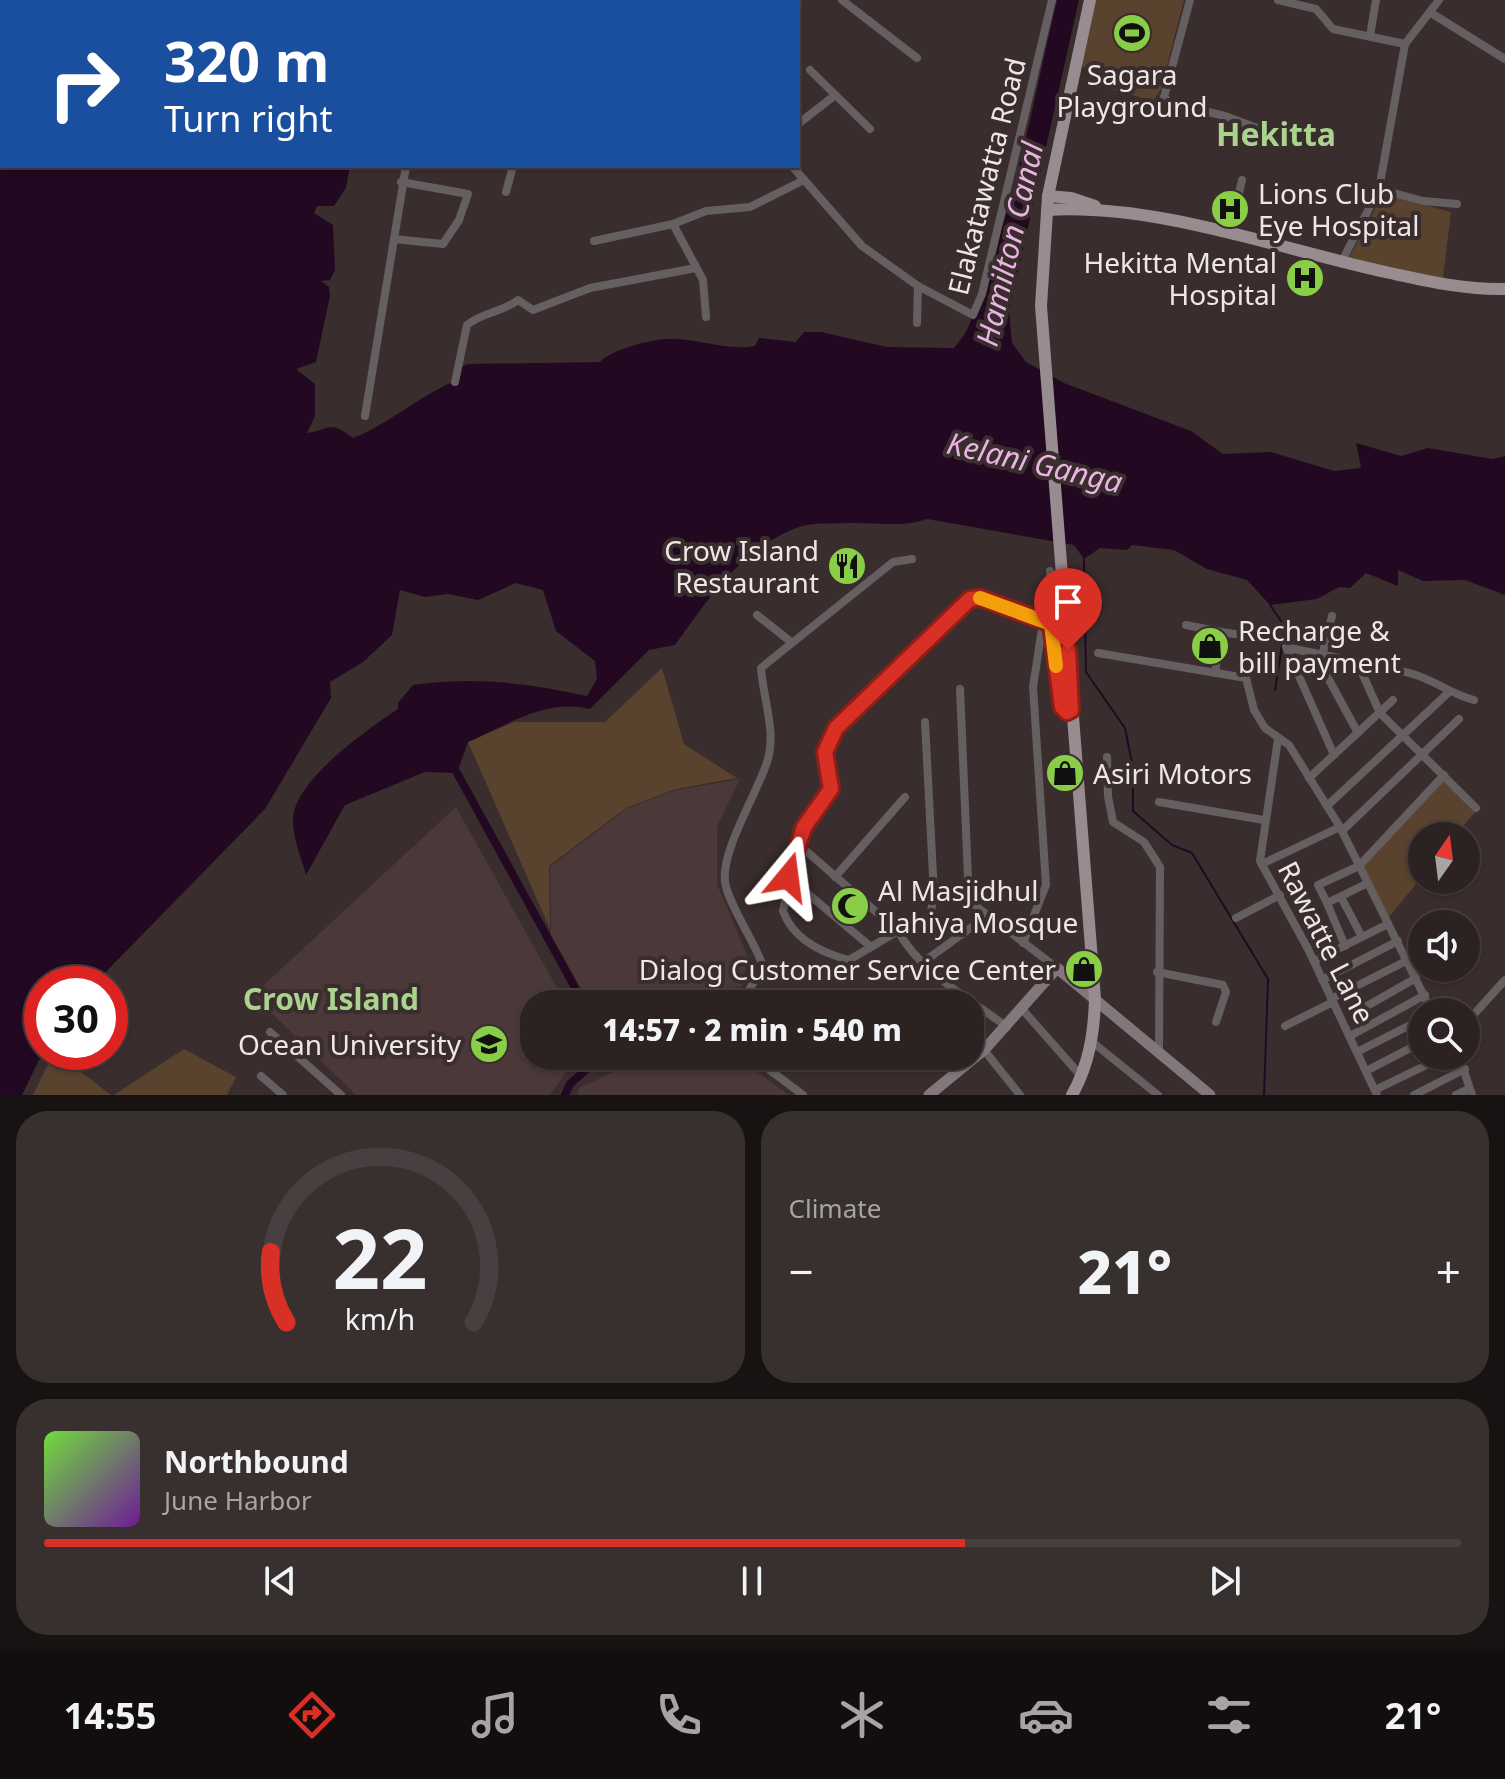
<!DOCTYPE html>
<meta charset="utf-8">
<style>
body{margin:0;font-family:"Noto Sans",sans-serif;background:#382f2f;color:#f1f3f6;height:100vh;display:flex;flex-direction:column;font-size:30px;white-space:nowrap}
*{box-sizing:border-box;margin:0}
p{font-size:26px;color:#a6a4a5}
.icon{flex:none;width:44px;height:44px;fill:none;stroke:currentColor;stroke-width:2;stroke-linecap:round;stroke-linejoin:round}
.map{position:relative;height:1095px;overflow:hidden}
.details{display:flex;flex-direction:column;gap:16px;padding:16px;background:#181313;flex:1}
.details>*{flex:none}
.hud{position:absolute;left:0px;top:0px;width:800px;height:168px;box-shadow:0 2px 6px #0004,0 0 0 2px #483f40;background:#1a4fa0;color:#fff;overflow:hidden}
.needle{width:52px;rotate:14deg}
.tools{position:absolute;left:1408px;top:822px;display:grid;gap:16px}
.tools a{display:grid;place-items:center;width:72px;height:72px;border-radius:50%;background:#2c2222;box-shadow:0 2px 6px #0004,0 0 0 2px #483f40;font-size:40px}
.speed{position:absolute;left:24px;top:966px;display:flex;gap:16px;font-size:40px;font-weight:700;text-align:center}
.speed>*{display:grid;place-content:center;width:104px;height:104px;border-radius:50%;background:#2c2222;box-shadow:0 2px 6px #0004,0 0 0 2px #483f40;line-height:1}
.speed .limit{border:12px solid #d22;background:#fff;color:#111}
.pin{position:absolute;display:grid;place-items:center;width:68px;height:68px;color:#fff;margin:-82px -34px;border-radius:50% 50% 50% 0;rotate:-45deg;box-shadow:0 0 8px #0007}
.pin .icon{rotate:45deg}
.me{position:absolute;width:88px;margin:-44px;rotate:16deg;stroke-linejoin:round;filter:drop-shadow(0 0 6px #0008)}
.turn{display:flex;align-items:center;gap:28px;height:168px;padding:0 32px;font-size:36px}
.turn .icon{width:104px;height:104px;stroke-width:2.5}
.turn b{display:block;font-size:56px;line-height:68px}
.big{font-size:60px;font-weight:800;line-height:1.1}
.details .card{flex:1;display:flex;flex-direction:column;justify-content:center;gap:12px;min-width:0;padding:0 28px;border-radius:32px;background:#382f2f}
.details .dial{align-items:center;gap:0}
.dial svg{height:208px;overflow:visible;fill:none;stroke:#483f40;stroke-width:7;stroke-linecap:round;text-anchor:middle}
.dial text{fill:#f1f3f6;stroke:none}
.song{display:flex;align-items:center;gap:24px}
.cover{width:96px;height:96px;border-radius:12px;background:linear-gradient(135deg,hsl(100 70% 55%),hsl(280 70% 35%))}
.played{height:8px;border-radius:4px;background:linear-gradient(90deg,#d93025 65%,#483f40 65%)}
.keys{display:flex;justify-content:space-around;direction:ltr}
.heat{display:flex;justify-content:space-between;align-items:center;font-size:44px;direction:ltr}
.details .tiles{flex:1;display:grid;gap:16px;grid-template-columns:1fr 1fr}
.card:last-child{grid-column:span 2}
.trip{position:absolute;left:520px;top:990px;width:464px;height:80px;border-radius:32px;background:#2c2222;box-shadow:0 2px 6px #0004,0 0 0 2px #483f40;font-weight:800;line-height:80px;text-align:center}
.tab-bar{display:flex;height:128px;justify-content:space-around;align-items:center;background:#120e0e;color:#a6a4a5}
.tab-bar .icon{width:56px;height:56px}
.tab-bar .selected{color:#d93025}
.tab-bar b{font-size:36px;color:#f1f3f6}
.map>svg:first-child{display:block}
.built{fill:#4b3838}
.green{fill:#59422e}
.water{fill:#220921}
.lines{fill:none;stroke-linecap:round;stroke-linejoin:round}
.stream{stroke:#220921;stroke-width:2}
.canal{stroke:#220921;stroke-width:8}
.street{stroke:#655f61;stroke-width:8}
.secondary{stroke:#82787c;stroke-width:11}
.primary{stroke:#988c91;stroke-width:12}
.route-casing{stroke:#8d1f18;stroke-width:20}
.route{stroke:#d93025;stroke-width:14}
.slow{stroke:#f59e0b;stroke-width:14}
.labels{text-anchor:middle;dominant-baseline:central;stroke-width:8;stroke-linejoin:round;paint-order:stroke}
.poi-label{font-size:28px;fill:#efe6e6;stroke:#3a2d2d;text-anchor:start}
.street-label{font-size:28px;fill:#efe6e6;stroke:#3a2d2d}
.water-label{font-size:30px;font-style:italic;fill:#e9b4e4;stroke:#3a2d2d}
.neighbourhood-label{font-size:30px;font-weight:bold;fill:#abd28e;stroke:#3a2d2d}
.quarter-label{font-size:32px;font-weight:bold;fill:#abd28e;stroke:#3a2d2d}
</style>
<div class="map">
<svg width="1505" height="1095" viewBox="0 0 1505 1095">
<rect width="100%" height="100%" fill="#3a2d2d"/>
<g class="built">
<polygon points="740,779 717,826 717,884 748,957 742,987 706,990 694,1004 590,1004 551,935 550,867 626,809 676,790"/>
<polygon points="456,807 566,1004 534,1004 534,1056 577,1056 550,1095 356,1095 253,995"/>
<polygon points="649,1056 735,1056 789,1095 577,1095 579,1088"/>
</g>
<g class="green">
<polygon points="1095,0 1184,0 1161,89 1153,101 1108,88 1110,77 1081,66"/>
<polygon points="1383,194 1451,212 1443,278 1348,260"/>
<polygon points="662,668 684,744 737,778 676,789 626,808 549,866 550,929 468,742 514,722 605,722"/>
<polygon points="1444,779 1476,811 1455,836 1422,836 1422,877 1389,917 1360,863"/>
<polygon points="184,1049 236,1077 227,1095 114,1095"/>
<polygon points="54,1052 55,1052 111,1095 33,1095"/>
</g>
<path class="water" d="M0,0H430L2,2V166H350L346,188L334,206H317L314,213L333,225L335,270L330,280L321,281L329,287L330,296L316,362L296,369L315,384V416L307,433C331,430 327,419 353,438C389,424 419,396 455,381L459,368L468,364L600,362C611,350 651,339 668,339C698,338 725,351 755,346L759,338L796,342L804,332H821L887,347L954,348C976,322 969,318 981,289C1017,197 1034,97 1057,0H1079L1009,312L1012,343L1026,362L1064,383L1191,431L1223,454L1271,452L1334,471L1361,468L1356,443L1401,456L1428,448L1492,459L1505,456V595L1465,580L1423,581L1398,570V586L1366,573L1350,588L1339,587L1317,599L1270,605L1247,580L1207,569L1174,550L1132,545L1127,550L1100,548L1084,559L1074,545L927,519C903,528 875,522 848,523C833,524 813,522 799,527C740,549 710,597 675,645L649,650L590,709C546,698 507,725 468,742L457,773L425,772L345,805L306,875C301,857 293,839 293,820C293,781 368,729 398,709V703L413,685C473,676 529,683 587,696L597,679L595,661L556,631L543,590L516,583L478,600L448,594L425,597L400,590L392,635L363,662L330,682L331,698L265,809L94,984H42L43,1052L22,1095H0Z"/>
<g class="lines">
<g class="stream">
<polyline points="1084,559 1086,672 1125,728 1133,768 1133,811 1172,845 1192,853 1268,979 1264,1095"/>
<polyline points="1270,605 1285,627 1275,690"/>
</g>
<g class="canal">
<polyline points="457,773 584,1004"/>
<polyline points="565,1095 570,1084 601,1056"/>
</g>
<g class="street">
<polyline points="842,0 917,58"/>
<polyline points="1190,0 1164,97 1170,103 1225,116 1268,132"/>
<polyline points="1278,0 1316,9 1333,29 1405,44 1439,0"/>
<polyline points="446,2 446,0"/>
<polyline points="590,2 592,0"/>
<polyline points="1431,13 1505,59"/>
<polyline points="1370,36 1376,0"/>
<polyline points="810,70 870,129"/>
<polyline points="798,124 834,96"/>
<polyline points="792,166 862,246 918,286 973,315 982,294 1052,0"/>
<polyline points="1379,189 1423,201 1457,204"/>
<polyline points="506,192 513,166"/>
<polyline points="673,224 703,280 706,317"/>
<polyline points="1230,231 1242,180"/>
<polyline points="394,239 443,244 459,220 468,194 401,182"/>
<polyline points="594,241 673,224 706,211 750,207 804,180"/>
<polyline points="1341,263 1379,189 1405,44"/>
<polyline points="917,323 918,286"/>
<path d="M455,382L467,325C484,311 502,313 518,300L533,310L590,288L696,268"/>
<polyline points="365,416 406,166"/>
<polyline points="1050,571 1051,624"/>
<polyline points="757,615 791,642"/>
<polyline points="1332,616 1322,656 1328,678 1358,733"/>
<polyline points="1186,625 1221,632"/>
<polyline points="1098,653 1246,678 1254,710 1265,728 1289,745 1340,827 1432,1012"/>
<polyline points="1358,664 1380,713 1476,808"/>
<polyline points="1215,673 1221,632 1269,639"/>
<polyline points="960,689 969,901 1057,968"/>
<polyline points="1278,739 1260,861 1308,949 1377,1095"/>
<path d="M1334,755L1286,647C1328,657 1372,663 1413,674C1436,681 1451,694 1474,700"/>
<polyline points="1107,757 1108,796 1113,822 1144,842 1160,867 1159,1051"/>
<polyline points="1309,778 1393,700"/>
<polyline points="1159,802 1264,820"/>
<polyline points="1327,806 1448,693"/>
<polyline points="1342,831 1459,719"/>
<polyline points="797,843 898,931 920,925 930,917 934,894 925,722"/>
<polyline points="1264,863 1340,827"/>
<polyline points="788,877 871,947"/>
<polyline points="835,877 905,797"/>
<polyline points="1368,883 1327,903 1318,885 1359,866 1444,775"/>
<polyline points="1341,897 1362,937"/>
<polyline points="1327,903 1345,946"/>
<polyline points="1236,918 1280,895"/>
<polyline points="1023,943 1046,885 1033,687 1043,622"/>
<polyline points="1314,961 1388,924"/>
<polyline points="922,963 987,916"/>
<polyline points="1157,972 1223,985 1226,992 1216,1022"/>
<polyline points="1322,980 1398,941"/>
<polyline points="1331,999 1408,960"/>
<path d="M741,1004L763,966C755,943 727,901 725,882C721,849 759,791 768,759C776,730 763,698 761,668L893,562L912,559"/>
<polyline points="1367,1006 1416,978"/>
<polyline points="1022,1009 1082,1077"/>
<polyline points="1466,1023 1505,980"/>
<polyline points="1285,1026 1333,1002"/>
<path d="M1007,1027C970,999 920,972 898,931L849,960C822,953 793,939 783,911L797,843L804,827L831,789L825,752L836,728L970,599L981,598L1051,624L1062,707L1071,710"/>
<polyline points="270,1032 341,1095"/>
<polyline points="1350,1036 1425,995"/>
<polyline points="1091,1041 1158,1095"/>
<polyline points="984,1050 1020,1095"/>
<polyline points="1357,1052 1422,1019"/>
<polyline points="751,1056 803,1095"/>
<polyline points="1459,1056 1472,1095"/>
<polyline points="1366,1071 1422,1042"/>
<polyline points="261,1076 283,1095"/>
<polyline points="1375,1090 1445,1056"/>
<polyline points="1414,1095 1465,1069"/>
<polyline points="1456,1095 1469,1089"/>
</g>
<polyline class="secondary" points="929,1095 984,1050 1057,968 1210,1095"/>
<g class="primary">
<polyline points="1048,196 1071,198 1095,206"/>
<path d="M1047,210C1158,203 1282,250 1390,273C1427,281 1466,290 1505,289"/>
<path d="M1072,1095C1089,1065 1094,1033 1095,999L1041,306L1048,196L1090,0"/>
</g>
</g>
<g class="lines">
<defs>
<polyline id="route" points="788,877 804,827 831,789 825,752 836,728 970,599 981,598 1051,624 1062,707 1067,712 1071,710 1068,650"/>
</defs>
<use href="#route" class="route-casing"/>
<use href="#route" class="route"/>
<polyline class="slow" points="980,598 1051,624 1056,666"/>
</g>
<defs>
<symbol id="stadium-disc" viewBox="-11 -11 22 22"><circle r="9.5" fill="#8ace47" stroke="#3a2d2d"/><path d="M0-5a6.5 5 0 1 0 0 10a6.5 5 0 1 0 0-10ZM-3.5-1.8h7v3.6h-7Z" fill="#111"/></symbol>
<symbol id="hospital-disc" viewBox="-11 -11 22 22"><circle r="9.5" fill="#8ace47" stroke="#3a2d2d"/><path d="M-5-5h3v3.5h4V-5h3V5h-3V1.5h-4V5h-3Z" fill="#111"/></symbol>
<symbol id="restaurant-disc" viewBox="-11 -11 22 22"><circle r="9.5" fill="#8ace47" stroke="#3a2d2d"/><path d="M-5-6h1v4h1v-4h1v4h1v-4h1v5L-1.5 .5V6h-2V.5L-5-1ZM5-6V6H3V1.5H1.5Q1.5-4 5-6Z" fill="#111"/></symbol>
<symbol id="shop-disc" viewBox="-11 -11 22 22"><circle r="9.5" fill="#8ace47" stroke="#3a2d2d"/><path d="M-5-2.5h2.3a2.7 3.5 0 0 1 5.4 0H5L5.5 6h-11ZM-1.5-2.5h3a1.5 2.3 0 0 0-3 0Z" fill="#111"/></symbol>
<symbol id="mosque-disc" viewBox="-11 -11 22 22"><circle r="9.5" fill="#8ace47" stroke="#3a2d2d"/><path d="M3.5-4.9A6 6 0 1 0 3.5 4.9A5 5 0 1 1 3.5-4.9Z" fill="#111"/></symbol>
<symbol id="university-disc" viewBox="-11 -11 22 22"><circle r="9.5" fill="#8ace47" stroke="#3a2d2d"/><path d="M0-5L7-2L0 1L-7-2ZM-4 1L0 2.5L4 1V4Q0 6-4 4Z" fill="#111"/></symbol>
</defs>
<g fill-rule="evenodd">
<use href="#stadium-disc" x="1110" y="11" width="44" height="44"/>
<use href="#hospital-disc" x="1208" y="187" width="44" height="44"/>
<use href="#hospital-disc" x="1283" y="256" width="44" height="44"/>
<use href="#restaurant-disc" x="825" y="544" width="44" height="44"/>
<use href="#shop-disc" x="1188" y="624" width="44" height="44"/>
<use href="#shop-disc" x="1043" y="751" width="44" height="44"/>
<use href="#mosque-disc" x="828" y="884" width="44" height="44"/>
<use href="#shop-disc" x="1062" y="947" width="44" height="44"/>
<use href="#university-disc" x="467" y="1022" width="44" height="44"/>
</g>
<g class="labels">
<g class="poi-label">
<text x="1132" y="74" text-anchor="middle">Sagara<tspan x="1132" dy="32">Playground</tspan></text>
<text x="1258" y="193">Lions Club<tspan x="1258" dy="32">Eye Hospital</tspan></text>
<text x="1277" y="262" text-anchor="end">Hekitta Mental<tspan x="1277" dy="32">Hospital</tspan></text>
<text x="819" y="550" text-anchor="end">Crow Island<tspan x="819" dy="32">Restaurant</tspan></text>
<text x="1238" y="630">Recharge &amp;<tspan x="1238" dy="32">bill payment</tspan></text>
<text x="1093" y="773">Asiri Motors</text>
<text x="878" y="890">Al Masjidhul<tspan x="878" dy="32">Ilahiya Mosque</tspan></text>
<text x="1056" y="969" text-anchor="end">Dialog Customer Service Center</text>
<text x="461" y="1044" text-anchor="end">Ocean University</text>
</g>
<g class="street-label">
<text transform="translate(986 176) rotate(-76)">Elakatawatta Road</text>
<text transform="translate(1327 942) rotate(63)">Rawatte Lane</text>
</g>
<g class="water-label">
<text transform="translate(1009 244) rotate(-77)">Hamilton Canal</text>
<text transform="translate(1035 462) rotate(13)">Kelani Ganga</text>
</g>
<g class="neighbourhood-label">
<text x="331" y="998">Crow Island</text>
</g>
<g class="quarter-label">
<text x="1276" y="133">Hekitta</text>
</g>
</g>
</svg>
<div class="tools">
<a><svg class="needle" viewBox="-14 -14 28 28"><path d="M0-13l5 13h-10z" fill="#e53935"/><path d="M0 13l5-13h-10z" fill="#a6a4a5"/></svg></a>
<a><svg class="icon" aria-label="sound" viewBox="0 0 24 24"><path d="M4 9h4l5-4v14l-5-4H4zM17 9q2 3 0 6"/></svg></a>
<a><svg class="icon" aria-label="search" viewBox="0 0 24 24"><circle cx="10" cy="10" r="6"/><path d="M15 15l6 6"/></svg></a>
</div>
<div class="speed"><div class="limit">30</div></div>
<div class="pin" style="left:1068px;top:650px;background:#d93025"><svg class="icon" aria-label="arrive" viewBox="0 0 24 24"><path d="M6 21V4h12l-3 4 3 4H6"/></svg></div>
<svg class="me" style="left:788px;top:877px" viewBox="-20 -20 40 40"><path d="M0-17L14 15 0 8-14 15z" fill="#d93025" stroke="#fff" stroke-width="4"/></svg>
<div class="trip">14:57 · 2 min · 540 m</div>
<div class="hud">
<div class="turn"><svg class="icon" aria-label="right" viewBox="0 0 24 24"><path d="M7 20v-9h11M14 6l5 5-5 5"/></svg><div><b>320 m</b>Turn right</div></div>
</div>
</div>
<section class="details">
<div class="tiles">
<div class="card dial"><svg viewBox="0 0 100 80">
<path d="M14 69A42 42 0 1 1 86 69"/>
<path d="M14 69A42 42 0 0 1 8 42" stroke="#d93025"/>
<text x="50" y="56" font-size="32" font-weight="700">22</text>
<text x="50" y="72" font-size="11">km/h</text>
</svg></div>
<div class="card"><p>Climate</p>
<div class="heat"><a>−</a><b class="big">21°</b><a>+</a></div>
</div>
<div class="card">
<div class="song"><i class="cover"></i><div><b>Northbound</b><p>June Harbor</p></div></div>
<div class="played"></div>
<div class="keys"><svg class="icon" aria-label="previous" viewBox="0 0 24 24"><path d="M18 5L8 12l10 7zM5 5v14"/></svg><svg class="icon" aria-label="pause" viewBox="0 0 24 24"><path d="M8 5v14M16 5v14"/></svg><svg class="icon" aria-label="next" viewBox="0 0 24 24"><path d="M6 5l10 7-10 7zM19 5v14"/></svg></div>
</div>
</div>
</section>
<nav class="tab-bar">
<b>14:55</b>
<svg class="icon selected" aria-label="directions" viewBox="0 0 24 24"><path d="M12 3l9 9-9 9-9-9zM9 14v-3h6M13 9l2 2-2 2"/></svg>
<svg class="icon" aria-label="music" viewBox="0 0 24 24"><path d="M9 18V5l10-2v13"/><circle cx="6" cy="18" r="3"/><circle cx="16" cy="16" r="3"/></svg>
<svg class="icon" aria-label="phone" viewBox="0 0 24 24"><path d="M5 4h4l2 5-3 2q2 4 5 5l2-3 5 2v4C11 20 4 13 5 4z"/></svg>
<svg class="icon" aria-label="climate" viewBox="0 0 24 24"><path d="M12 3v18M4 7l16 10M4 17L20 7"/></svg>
<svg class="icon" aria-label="car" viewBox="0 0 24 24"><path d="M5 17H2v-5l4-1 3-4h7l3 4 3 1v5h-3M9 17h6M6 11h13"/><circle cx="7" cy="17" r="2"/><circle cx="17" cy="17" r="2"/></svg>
<svg class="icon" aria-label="filters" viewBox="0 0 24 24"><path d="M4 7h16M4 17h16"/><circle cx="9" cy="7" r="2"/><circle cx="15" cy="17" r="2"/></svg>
<b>21°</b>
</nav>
